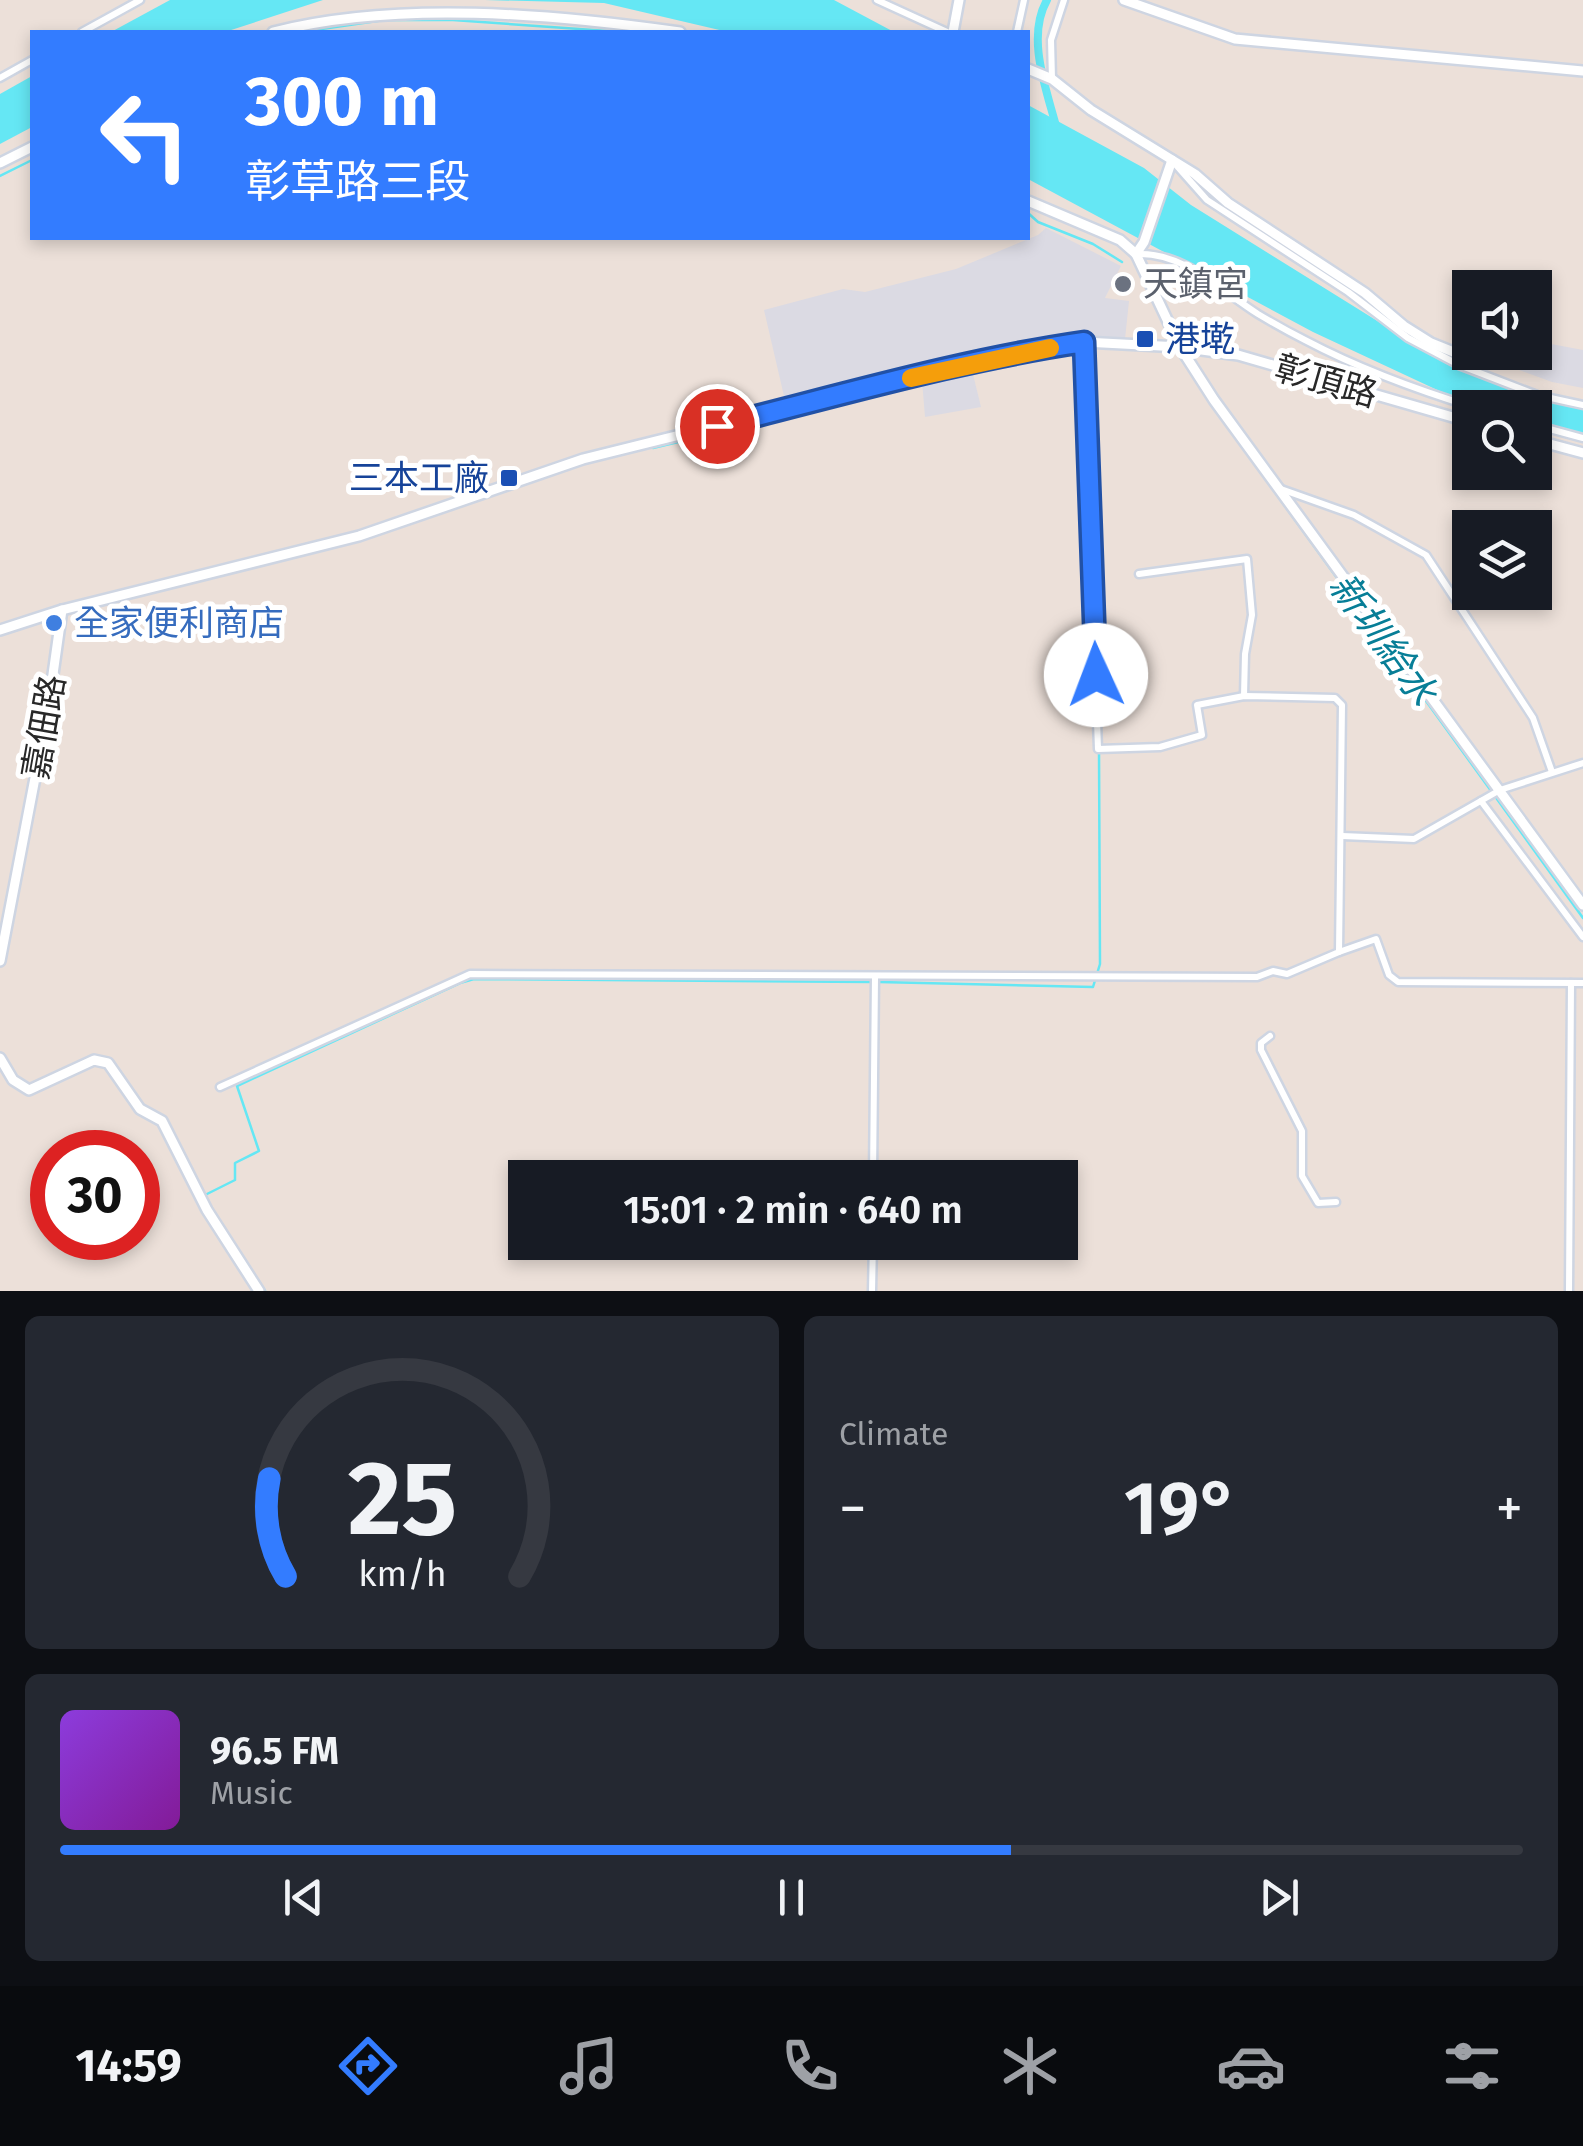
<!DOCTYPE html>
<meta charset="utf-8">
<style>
body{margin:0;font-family:"Fira Sans","Noto Sans TC",sans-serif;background:#242831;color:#f1f3f6;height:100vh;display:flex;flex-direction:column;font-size:38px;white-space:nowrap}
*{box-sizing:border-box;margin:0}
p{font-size:32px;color:#9ea1a6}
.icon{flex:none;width:55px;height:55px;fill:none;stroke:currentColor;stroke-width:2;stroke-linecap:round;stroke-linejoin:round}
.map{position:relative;height:1291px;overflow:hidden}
.panel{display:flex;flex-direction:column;gap:25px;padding:25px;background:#0d0f14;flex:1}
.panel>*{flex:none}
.hud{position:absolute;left:30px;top:30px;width:1000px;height:210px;border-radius:0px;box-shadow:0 5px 15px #0003;background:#337cff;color:#fff;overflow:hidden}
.tools{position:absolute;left:1452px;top:270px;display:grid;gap:20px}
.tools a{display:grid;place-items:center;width:100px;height:100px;border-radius:0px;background:#171b24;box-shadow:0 5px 15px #0003;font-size:50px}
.speed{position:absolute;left:30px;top:1130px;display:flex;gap:20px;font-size:50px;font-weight:700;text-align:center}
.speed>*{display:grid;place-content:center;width:130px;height:130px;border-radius:50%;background:#171b24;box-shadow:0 5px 15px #0003;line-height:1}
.speed .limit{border:15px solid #d22;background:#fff;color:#111}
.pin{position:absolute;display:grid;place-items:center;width:85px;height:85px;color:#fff;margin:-42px;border:5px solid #fff;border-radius:50%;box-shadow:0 2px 10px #0007}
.me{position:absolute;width:110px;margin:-55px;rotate:358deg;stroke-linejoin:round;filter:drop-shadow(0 0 8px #0008)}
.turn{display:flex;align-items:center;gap:35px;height:210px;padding:0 50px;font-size:45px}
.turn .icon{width:130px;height:130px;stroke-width:2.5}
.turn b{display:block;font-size:70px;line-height:85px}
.big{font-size:75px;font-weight:600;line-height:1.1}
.panel .tile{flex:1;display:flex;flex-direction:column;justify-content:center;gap:15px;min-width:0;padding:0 35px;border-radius:15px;background:#242831}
.panel .dial{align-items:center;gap:0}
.dial svg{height:260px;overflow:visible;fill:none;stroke:#363941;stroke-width:7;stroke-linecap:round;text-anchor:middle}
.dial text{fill:#f1f3f6;stroke:none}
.song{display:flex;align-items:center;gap:30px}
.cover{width:120px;height:120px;border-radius:15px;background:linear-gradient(135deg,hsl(270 70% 55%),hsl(290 70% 35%))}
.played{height:10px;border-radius:5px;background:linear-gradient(90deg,#337cff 65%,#363941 65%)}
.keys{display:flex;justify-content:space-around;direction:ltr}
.heat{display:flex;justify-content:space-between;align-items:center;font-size:55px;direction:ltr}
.panel .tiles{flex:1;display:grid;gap:25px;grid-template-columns:1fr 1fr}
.tile:last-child{grid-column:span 2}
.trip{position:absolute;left:508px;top:1160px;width:570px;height:100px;border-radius:0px;background:#171b24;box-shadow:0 5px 15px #0003;font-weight:600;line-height:100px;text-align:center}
.tabs{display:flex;height:160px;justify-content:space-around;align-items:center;background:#090b0e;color:#9ea1a6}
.tabs .icon{width:70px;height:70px}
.tabs .on{color:#337cff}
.tabs b{font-size:45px;color:#f1f3f6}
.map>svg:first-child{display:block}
.industrial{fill:#dbdae3}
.water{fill:#65e7f4}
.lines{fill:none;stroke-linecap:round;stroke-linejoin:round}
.stream{stroke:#65e7f4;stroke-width:2.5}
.canal{stroke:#65e7f4;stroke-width:8}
.street-casing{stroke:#ced5e2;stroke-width:11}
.secondary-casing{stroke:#ced5e2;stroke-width:14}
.street{stroke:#fff;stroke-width:6}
.secondary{stroke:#fff;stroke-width:9}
.route-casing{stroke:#2151a6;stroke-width:25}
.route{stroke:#337cff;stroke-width:18}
.slow{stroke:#f59e0b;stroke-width:18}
.worship-dot{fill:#6b7280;stroke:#fff;stroke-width:4}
.transit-dot{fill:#1a4fb4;stroke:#fff;stroke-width:4}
.shop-dot{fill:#3f7fe0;stroke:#fff;stroke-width:4}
.labels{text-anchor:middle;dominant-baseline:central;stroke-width:10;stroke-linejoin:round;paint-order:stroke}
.worship-label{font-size:35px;fill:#5b616d;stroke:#fff;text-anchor:start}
.transit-label{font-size:35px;fill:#164399;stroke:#fff;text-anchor:start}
.street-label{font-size:35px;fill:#282828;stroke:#fff}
.shop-label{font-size:35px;fill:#366cbe;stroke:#fff;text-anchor:start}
.water-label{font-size:38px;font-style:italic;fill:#077e97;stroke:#fff}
</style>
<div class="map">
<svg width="1583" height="1291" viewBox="0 0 1583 1291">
<rect width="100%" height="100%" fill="#ece0d9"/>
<g class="industrial">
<polygon points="1046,228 1121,266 1105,298 1129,301 1125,339 1084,342 787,409 764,310 843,289 865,292 956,269 1038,235"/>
<polygon points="1535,341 1583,350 1583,388 1552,382 1470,352 1535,352"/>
<polygon points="972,370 981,407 925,417 922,381"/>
</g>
<g class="water">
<polygon points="170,0 323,0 225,32 111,32"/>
<polygon points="485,0 834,0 894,32 728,32 604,3"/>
<polygon points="32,76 32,127 0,144 0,94"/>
<polygon points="1028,105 1144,168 1191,205 1408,340 1536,396 1583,403 1583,436 1535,423 1535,408 1487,407 1448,395 1313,332 1028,179"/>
</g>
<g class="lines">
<g class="stream">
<polyline points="301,32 384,20 453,20 622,32"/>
<polyline points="0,176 32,160"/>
<polyline points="1028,213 1038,222 1093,244 1122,262"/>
<polyline points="1091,348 1099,687"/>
<polyline points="1182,360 1196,379"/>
<polyline points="1225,423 1583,918"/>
<polyline points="653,448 872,396"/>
<polyline points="879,982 1093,987 1100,964 1099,750"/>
<polyline points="203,1196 235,1180 235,1163 259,1151 237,1086 460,983 474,979 871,982"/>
<polyline points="210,1206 265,1291"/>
</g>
<path class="canal" d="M1047,0C1026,37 1046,88 1056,126"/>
<defs>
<g id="street">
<polyline points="877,0 947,32"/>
<polyline points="82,32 140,0"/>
<polyline points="1017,32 1024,0"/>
<polyline points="0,78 32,60"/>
<polyline points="1052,79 1051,40 1064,0"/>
<polyline points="1176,165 1207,200 1348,292 1408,338 1459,365 1537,395 1583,405"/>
<path d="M1137,254C1184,252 1220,290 1258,314C1273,323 1289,332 1305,340C1360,369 1417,390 1476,408"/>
<polyline points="1535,425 1583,438"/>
<polyline points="1278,488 1354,515 1426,555 1533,718 1552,772"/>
<polyline points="1139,574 1247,559 1252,615 1245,654 1244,696"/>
<polyline points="1481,801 1583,937"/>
<polyline points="1342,836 1414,839 1500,790 1583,763"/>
<polyline points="1339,952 1376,939 1389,975 1398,982 1583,983"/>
<polyline points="1270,1036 1261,1043 1261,1050 1302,1131 1302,1176 1318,1203 1336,1202"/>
<polyline points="220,1087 470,974 1257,977 1273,971 1287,974 1339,952 1342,705 1335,698 1244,696 1197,705 1202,735 1160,747 1098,749 1084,342"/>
<polyline points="873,1178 875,977"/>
<polyline points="872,1291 873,1242"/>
<polyline points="1569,1291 1571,983"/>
</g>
<g id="secondary">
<polyline points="1124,0 1235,39 1583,71"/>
<path d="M273,32C397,0 552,14 680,32"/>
<polyline points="953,32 959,0"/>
<polyline points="1028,69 1052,79 1091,110 1195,174 1228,203 1365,293 1404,326 1431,343 1471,359"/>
<polyline points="0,163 32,147"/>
<polyline points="1028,201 1120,240 1136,254 1180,347 1214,400 1583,905"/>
<polyline points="1136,254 1144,242 1172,160"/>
<polyline points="1535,440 1583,453"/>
<polyline points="0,630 62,610 359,536 583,459 881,385 1039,349 1084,342 1180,347 1238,355 1470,422"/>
<polyline points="0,961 48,710 62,610"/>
<polyline points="0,1058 13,1080 29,1090 94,1060 108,1063 140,1109 162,1121 207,1210 259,1291"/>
</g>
</defs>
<use href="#street" class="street-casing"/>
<use href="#secondary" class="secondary-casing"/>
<use href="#street" class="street"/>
<use href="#secondary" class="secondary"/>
</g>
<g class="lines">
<defs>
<path id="route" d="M717,426C838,396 960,360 1084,342L1096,675"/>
</defs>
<use href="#route" class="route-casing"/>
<use href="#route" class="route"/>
<polyline class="slow" points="911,378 1050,348"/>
</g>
<circle class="worship-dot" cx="1123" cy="284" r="10"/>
<g class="transit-dot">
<rect x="1135" y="329" width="20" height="20" rx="5"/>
<rect x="499" y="468" width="20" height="20" rx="5"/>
</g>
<circle class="shop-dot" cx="54" cy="623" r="10"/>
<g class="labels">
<g class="worship-label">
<text x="1143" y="284">天鎮宮</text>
</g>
<g class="transit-label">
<text x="1165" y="339">港墘</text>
<text x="489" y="478" text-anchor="end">三本工廠</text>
</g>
<g class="street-label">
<text transform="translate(1326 381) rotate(16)">彰頂路</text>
<text transform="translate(44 727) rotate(-80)">嘉佃路</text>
</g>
<g class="shop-label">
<text x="74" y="623">全家便利商店</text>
</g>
<g class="water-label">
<text transform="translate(1383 639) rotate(54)">新圳給水</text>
</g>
</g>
</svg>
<div class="tools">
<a><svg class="icon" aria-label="sound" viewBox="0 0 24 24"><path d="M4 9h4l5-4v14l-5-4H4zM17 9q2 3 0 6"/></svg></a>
<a><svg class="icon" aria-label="search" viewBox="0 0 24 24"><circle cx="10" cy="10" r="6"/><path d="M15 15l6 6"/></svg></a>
<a><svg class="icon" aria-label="layers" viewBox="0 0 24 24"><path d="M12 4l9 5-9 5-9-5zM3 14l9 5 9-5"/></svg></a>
</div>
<div class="speed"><div class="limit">30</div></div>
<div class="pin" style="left:717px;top:426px;background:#d93025"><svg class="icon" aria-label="arrive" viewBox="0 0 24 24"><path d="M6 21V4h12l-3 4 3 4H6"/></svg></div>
<svg class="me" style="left:1096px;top:675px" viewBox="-20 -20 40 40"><circle r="19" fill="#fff"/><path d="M0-13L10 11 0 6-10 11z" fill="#337cff"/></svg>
<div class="trip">15:01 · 2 min · 640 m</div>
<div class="hud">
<div class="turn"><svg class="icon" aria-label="left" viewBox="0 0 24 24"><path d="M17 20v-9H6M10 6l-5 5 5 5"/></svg><div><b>300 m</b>彰草路三段</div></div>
</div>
</div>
<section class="panel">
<div class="tiles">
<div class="tile dial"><svg viewBox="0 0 100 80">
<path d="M14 69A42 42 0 1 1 86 69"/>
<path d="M14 69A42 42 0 0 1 9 39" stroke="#337cff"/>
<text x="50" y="56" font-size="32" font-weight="700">25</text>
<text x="50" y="72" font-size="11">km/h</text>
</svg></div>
<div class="tile"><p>Climate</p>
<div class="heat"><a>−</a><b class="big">19°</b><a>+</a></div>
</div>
<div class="tile">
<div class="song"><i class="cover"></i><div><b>96.5 FM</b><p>Music</p></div></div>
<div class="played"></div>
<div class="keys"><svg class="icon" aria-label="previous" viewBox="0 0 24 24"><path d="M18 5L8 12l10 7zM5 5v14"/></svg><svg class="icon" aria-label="pause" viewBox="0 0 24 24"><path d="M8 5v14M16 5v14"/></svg><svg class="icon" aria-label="next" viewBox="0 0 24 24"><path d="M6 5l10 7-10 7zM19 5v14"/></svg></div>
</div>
</div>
</section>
<nav class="tabs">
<b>14:59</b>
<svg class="icon on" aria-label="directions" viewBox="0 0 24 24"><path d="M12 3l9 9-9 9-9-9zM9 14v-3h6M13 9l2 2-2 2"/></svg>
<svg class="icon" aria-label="music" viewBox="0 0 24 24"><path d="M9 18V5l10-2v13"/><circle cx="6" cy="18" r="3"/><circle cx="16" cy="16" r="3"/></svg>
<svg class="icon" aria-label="phone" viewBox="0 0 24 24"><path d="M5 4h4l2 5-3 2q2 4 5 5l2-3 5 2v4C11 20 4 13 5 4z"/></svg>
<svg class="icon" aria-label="climate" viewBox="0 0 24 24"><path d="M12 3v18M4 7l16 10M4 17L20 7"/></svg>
<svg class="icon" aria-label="car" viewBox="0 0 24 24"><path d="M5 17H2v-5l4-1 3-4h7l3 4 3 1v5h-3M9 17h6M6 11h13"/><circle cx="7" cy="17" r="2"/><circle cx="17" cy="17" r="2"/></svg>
<svg class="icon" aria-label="filters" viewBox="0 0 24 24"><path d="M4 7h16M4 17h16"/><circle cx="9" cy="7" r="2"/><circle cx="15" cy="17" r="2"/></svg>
</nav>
